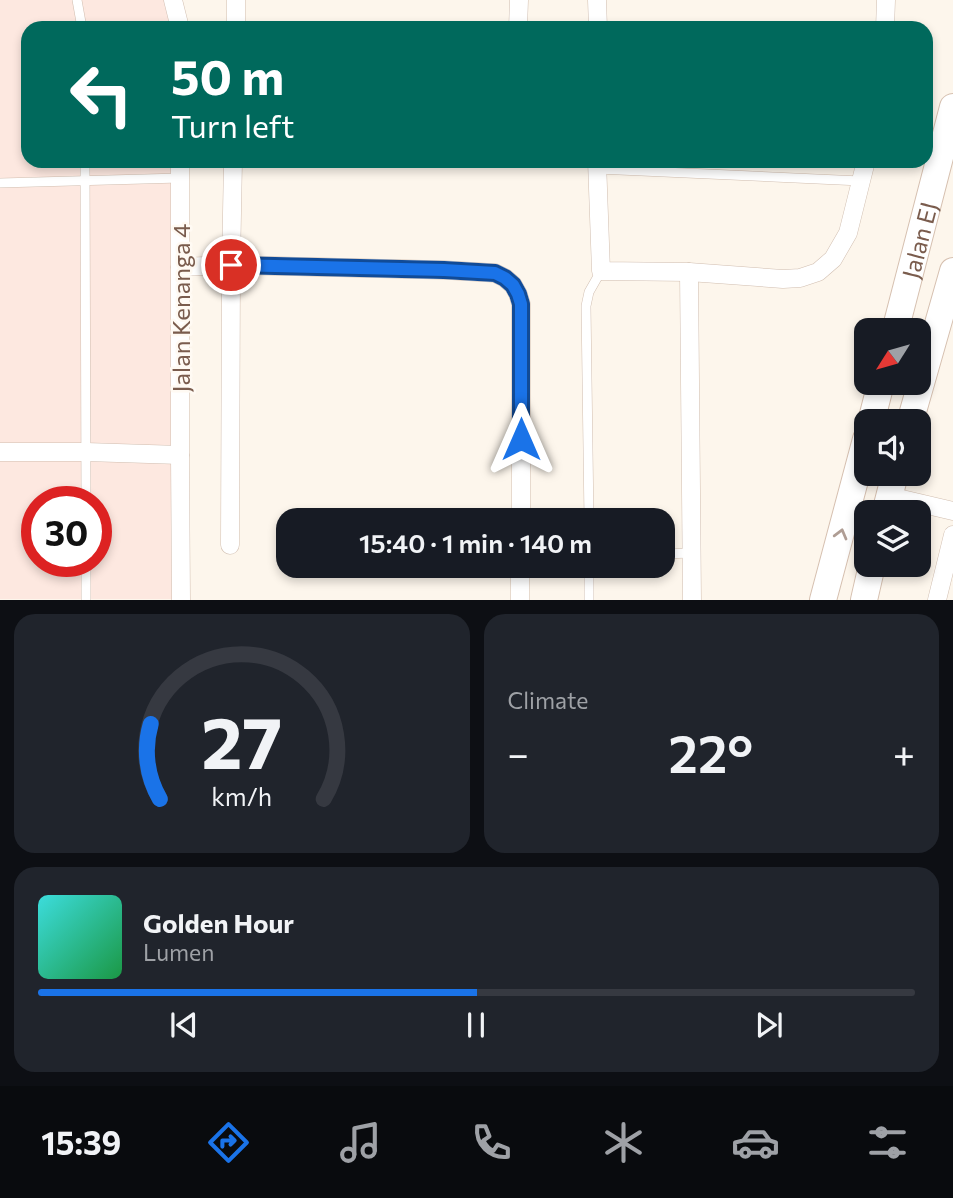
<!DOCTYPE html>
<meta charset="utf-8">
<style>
body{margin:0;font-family:Commissioner,sans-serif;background:#20242c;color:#f1f3f6;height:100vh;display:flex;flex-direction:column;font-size:26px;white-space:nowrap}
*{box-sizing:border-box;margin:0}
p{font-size:23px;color:#9ea1a6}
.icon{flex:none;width:38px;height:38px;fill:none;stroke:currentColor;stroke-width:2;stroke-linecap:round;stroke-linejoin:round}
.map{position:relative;height:600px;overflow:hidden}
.side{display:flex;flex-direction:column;gap:14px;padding:14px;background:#0d0f14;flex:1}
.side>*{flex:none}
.guide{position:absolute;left:21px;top:21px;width:912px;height:147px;border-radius:21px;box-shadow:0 4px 10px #0003;background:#00695c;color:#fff;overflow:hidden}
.needle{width:46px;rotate:233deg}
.tools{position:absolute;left:854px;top:318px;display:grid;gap:14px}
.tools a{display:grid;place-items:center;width:77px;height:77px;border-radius:14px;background:#171b24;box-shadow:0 4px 10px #0003;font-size:35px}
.speed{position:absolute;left:21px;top:486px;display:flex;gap:14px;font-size:35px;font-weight:700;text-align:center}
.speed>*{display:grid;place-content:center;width:91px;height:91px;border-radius:50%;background:#171b24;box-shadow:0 4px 10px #0003;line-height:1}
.speed .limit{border:10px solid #d22;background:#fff;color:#111}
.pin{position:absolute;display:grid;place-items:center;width:60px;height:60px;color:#fff;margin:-30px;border:4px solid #fff;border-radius:50%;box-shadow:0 2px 7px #0007}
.me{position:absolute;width:77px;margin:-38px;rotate:0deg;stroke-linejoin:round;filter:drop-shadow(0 0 5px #0008)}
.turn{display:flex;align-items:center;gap:24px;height:147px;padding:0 35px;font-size:32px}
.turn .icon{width:91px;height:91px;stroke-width:2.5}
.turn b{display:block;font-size:49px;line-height:60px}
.big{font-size:52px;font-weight:600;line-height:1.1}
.side .card{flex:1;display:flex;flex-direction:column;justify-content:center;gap:10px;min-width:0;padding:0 24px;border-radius:21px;background:#20242c}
.side .dial{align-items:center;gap:0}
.dial svg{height:182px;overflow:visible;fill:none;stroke:#363941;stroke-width:7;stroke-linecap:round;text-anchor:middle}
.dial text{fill:#f1f3f6;stroke:none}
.song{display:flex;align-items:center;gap:21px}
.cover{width:84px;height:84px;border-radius:10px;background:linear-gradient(135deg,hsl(180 70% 55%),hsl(140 70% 35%))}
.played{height:7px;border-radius:4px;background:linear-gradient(90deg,#1a73e8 50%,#363941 50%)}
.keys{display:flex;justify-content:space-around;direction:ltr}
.heat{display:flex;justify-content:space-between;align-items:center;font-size:38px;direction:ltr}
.side .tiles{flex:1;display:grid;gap:14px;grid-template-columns:1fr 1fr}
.card:last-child{grid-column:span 2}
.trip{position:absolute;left:276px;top:508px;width:399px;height:70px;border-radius:21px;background:#171b24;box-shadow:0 4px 10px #0003;font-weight:600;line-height:70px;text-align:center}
.menu{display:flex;height:112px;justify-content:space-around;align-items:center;background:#090b0e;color:#9ea1a6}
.menu .icon{width:49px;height:49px}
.menu .current{color:#1a73e8}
.menu b{font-size:32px;color:#f1f3f6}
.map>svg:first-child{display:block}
.commercial{fill:#fde8e0;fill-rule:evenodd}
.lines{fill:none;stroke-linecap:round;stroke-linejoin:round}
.lane-casing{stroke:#d1beb0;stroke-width:10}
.street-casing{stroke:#d1beb0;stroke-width:19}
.secondary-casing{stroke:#d6c0b0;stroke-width:28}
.lane{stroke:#fff;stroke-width:9}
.street{stroke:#fff;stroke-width:18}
.secondary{stroke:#fff;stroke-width:26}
.oneway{stroke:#af9d94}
.route-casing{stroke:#114b97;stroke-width:18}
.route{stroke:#1a73e8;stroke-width:12}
.labels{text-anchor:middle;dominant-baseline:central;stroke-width:5;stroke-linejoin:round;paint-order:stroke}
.street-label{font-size:24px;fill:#7a5c4d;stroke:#fffaf3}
</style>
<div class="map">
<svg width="953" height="600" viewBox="0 0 953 600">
<rect width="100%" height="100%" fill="#fdf6ec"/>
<path class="commercial" d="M0,0H166L172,28H28V161H173L172,599H0ZM37,502H96V562H37Z"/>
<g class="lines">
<defs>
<g id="lane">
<polyline points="77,0 82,28"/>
<polyline points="85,161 86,502"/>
<polyline points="597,169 861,181"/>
<polyline points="0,183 180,178"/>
<polyline points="589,520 586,306 589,292 601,271"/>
<polyline points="663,554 692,553"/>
<polyline points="86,600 86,562"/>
<polyline points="589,600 589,565"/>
</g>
<g id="street">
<polyline points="173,0 180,28"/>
<polyline points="597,0 598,28"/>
<polyline points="236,28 236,0"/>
<polyline points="518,28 519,0"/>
<polyline points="885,28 886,0"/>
<polyline points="597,161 601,271 689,272 783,279 800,278 818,272 833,259 848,233 866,161"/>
<polyline points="180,267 231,265 444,270 495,273 505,278 513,285 518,294 521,304 521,520"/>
<polyline points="689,272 692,600"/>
<polyline points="0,452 86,452 180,455 180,161"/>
<polyline points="180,455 181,600"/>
<polyline points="889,496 953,511"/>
<polyline points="230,545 231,265 233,161"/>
<polyline points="520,600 520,565"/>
<polyline points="937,600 953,535"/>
</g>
<g id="secondary">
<path id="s1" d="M895,331L953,107"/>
<polyline points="871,422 881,383"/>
<polyline points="910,422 953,271"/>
<polyline points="885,513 895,474"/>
<polyline points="823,600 866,439"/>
<polyline points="864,600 872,565"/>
</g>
</defs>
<use href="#lane" class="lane-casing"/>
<use href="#street" class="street-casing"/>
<use href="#secondary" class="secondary-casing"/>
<use href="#lane" class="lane"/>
<use href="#street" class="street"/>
<use href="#secondary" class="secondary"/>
</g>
<defs><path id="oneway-chevron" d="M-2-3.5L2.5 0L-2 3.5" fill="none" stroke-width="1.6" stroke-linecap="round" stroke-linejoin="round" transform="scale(1.75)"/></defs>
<use class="oneway" href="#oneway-chevron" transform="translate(841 534) rotate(-75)"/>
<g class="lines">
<defs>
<polyline id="route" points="231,265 444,270 495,273 505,278 513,285 518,294 521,304 521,439"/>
</defs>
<use href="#route" class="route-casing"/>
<use href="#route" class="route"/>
</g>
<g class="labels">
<g class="street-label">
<text stroke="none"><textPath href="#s1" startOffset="94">Jalan EJ</textPath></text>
<text transform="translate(180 308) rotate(-90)">Jalan Kenanga 4</text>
</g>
</g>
</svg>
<div class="tools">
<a><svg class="needle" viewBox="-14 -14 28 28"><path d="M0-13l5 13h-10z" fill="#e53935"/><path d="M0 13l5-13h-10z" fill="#9ea1a6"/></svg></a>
<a><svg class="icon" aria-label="sound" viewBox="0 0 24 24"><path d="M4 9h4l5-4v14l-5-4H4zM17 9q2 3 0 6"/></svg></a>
<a><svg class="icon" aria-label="layers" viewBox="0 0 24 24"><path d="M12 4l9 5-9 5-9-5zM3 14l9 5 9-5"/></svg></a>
</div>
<div class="speed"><div class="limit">30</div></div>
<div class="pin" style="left:231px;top:265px;background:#d93025"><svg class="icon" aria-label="arrive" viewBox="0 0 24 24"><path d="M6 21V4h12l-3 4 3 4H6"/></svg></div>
<svg class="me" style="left:521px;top:439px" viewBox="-20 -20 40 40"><path d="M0-17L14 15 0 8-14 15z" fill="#1a73e8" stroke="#fff" stroke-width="4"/></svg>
<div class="trip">15:40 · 1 min · 140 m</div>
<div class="guide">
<div class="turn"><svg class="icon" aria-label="left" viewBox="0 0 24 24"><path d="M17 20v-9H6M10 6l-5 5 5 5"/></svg><div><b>50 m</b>Turn left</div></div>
</div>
</div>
<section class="side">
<div class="tiles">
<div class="card dial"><svg viewBox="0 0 100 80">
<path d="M14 69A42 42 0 1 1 86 69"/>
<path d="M14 69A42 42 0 0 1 10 36" stroke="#1a73e8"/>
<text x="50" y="56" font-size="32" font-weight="700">27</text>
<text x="50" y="72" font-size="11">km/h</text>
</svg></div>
<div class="card"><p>Climate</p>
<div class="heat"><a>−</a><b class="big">22°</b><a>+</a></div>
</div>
<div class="card">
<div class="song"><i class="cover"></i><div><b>Golden Hour</b><p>Lumen</p></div></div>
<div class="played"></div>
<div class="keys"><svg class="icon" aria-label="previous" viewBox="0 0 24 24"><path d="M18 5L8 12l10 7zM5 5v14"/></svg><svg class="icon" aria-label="pause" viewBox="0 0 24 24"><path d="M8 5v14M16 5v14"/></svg><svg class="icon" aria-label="next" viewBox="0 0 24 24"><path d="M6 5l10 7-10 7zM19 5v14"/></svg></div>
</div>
</div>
</section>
<nav class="menu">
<b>15:39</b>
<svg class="icon current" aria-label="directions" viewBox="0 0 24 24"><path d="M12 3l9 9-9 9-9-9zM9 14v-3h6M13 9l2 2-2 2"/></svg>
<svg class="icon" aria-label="music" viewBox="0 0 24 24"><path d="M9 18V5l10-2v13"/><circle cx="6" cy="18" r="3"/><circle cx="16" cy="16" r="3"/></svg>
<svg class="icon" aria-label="phone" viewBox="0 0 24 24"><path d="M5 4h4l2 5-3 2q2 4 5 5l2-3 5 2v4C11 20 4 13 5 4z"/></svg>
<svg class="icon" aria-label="climate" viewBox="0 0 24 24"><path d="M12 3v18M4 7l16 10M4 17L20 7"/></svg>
<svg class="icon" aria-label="car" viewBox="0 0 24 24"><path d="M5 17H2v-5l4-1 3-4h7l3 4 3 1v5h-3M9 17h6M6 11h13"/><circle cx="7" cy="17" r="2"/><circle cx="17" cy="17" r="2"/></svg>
<svg class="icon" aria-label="filters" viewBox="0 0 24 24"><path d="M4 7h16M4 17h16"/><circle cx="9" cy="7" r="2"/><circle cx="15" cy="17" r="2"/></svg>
</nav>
